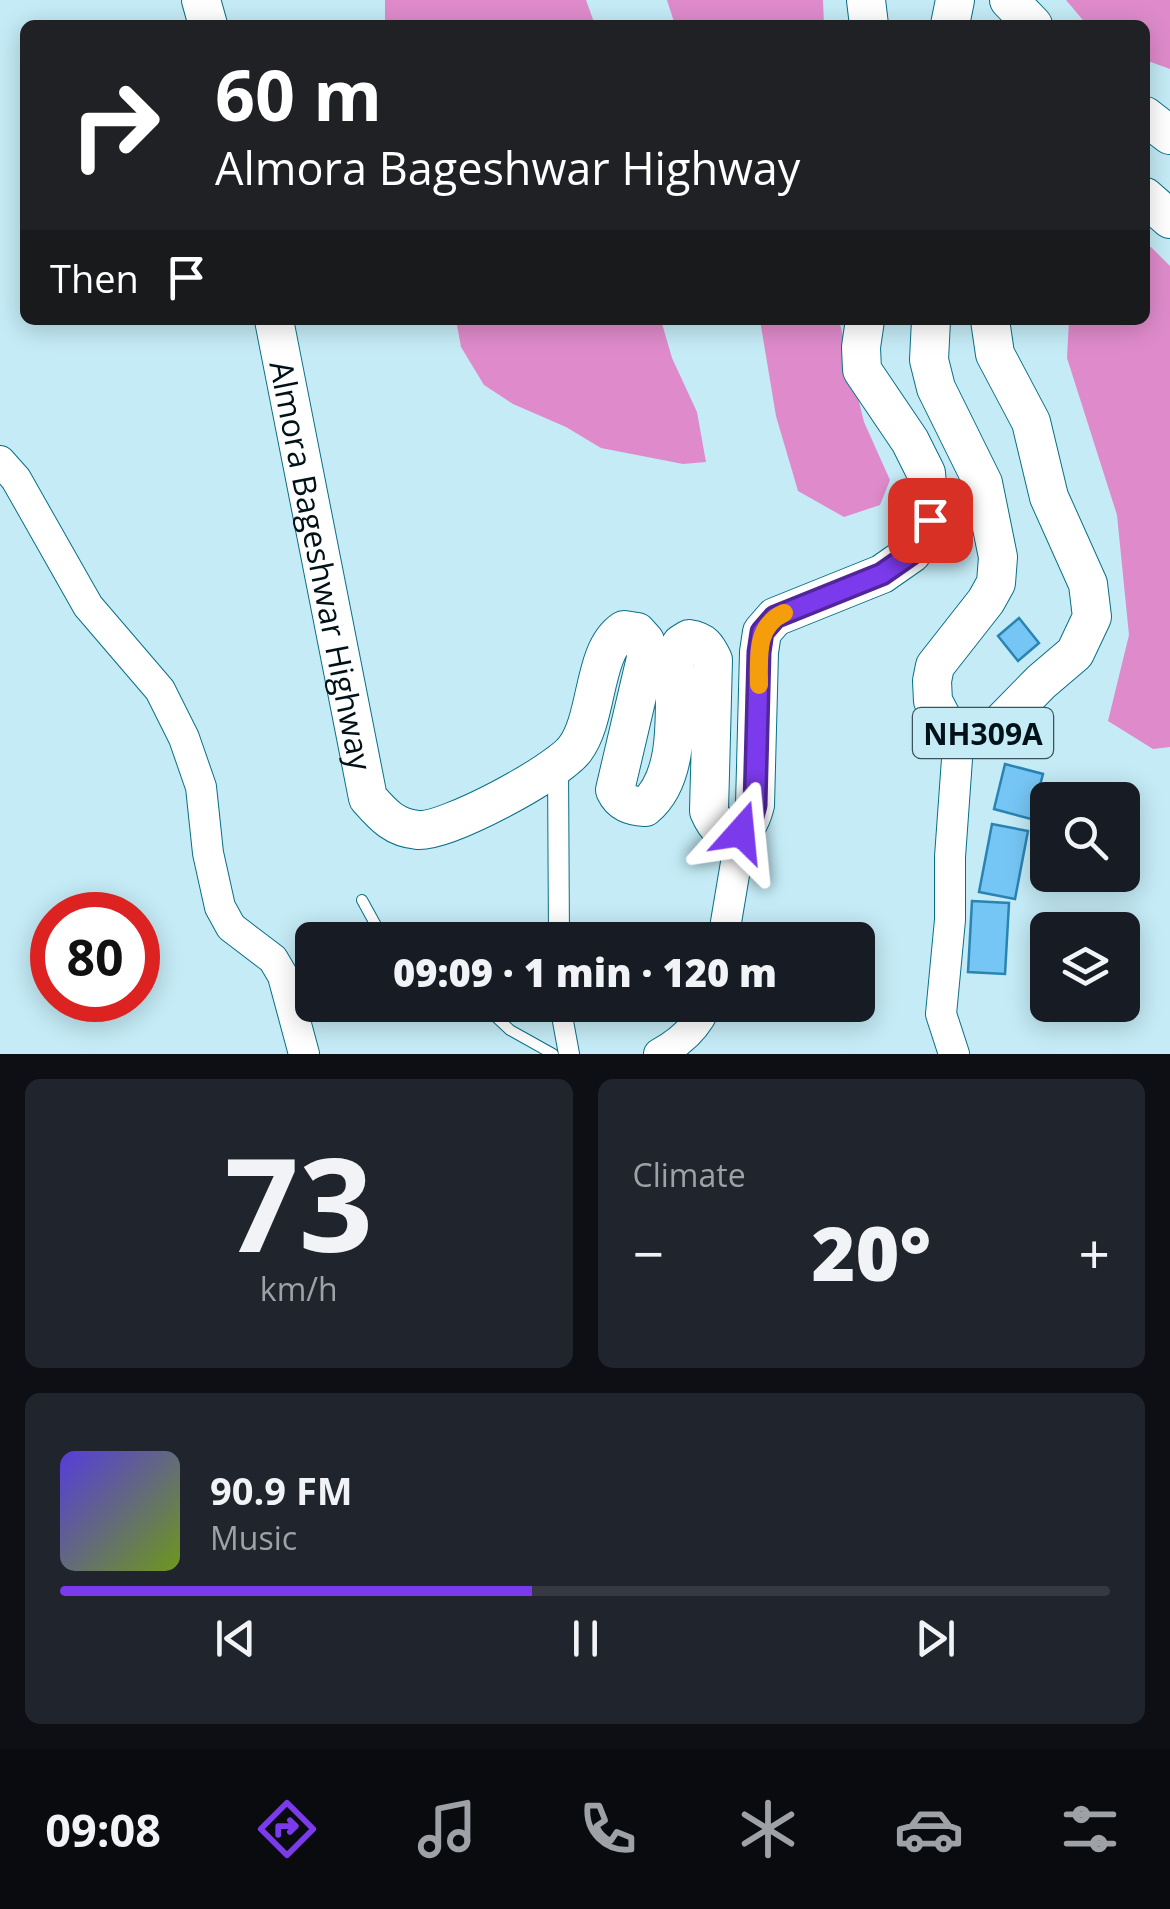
<!DOCTYPE html>
<meta charset="utf-8">
<style>
body{margin:0;font-family:"Open Sans",sans-serif;background:#20242c;color:#f1f3f6;height:100vh;display:flex;flex-direction:column;font-size:38px;white-space:nowrap}
*{box-sizing:border-box;margin:0}
p{font-size:32px;color:#9ea1a6}
.icon{flex:none;width:55px;height:55px;fill:none;stroke:currentColor;stroke-width:2;stroke-linecap:round;stroke-linejoin:round}
.map{position:relative;height:1054px;overflow:hidden}
.side{display:flex;flex-direction:column;gap:25px;padding:25px;background:#0d0f14;flex:1}
.side>*{flex:none}
.top-card{position:absolute;left:20px;top:20px;width:1130px;height:305px;border-radius:15px;box-shadow:0 5px 25px #0003;background:#202124;color:#fff;overflow:hidden}
.controls{position:absolute;left:1030px;top:782px;display:grid;gap:20px}
.controls a{display:grid;place-items:center;width:110px;height:110px;border-radius:15px;background:#171b24;box-shadow:0 5px 25px #0003;font-size:50px}
.speed{position:absolute;left:30px;top:892px;display:flex;gap:20px;font-size:50px;font-weight:700;text-align:center}
.speed>*{display:grid;place-content:center;width:130px;height:130px;border-radius:50%;background:#171b24;box-shadow:0 5px 25px #0003;line-height:1}
.speed .limit{border:15px solid #d22;background:#fff;color:#111}
.pin{position:absolute;display:grid;place-items:center;width:85px;height:85px;color:#fff;margin:-42px;border-radius:20px;box-shadow:0 5px 15px #0006}
.me{position:absolute;width:110px;margin:-55px;rotate:18deg;stroke-linejoin:round;filter:drop-shadow(0 0 8px #0008)}
.turn{display:flex;align-items:center;gap:35px;height:210px;padding:0 30px;font-size:45px}
.turn .icon{width:130px;height:130px;stroke-width:2.5}
.turn b{display:block;font-size:70px;line-height:85px}
.then{display:flex;align-items:center;height:95px;padding:0 30px;background:#0003;gap:20px;font-size:38px}
.big{font-size:75px;font-weight:800;line-height:1.1}
.side .card{flex:1;display:flex;flex-direction:column;justify-content:center;gap:15px;min-width:0;padding:0 35px;border-radius:15px;background:#20242c}
.side .dial{align-items:center;gap:0}
.dial b{font-size:130px;line-height:1}
.song{display:flex;align-items:center;gap:30px}
.cover{width:120px;height:120px;border-radius:15px;background:linear-gradient(135deg,hsl(250 70% 55%),hsl(80 70% 35%))}
.played{height:10px;border-radius:5px;background:linear-gradient(90deg,#7c3aed 45%,#363941 45%)}
.keys{display:flex;justify-content:space-around;direction:ltr}
.heat{display:flex;justify-content:space-between;align-items:center;font-size:55px;direction:ltr}
.side .tiles{flex:1;display:grid;gap:25px;grid-template-columns:1fr 1fr}
.card:last-child{grid-column:span 2}
.trip{position:absolute;left:295px;top:922px;width:580px;height:100px;border-radius:15px;background:#171b24;box-shadow:0 5px 25px #0003;font-weight:800;line-height:100px;text-align:center}
.tab-bar{display:flex;height:160px;justify-content:space-around;align-items:center;background:#090b0e;color:#9ea1a6}
.tab-bar .icon{width:70px;height:70px}
.tab-bar .on{color:#7c3aed}
.tab-bar b{font-size:45px;color:#f1f3f6}
.map>svg:first-child{display:block}
.forest{fill:#df8bcb}
.building{fill:#76c6f5;stroke:#2984b2;stroke-width:2.5}
.lines{fill:none;stroke-linecap:round;stroke-linejoin:round}
.lane-casing{stroke:#087084;stroke-width:12}
.street-casing{stroke:#087084;stroke-width:22}
.secondary-casing{stroke:#087084;stroke-width:32}
.highway-casing{stroke:#087084;stroke-width:40}
.lane{stroke:#fff;stroke-width:10}
.street{stroke:#fff;stroke-width:20}
.secondary{stroke:#fff;stroke-width:30}
.highway{stroke:#fff;stroke-width:38}
.route-casing{stroke:#51269a;stroke-width:25}
.route{stroke:#7c3aed;stroke-width:18}
.slow{stroke:#f59e0b;stroke-width:18}
.labels{text-anchor:middle;dominant-baseline:central;stroke-width:8;stroke-linejoin:round;paint-order:stroke}
.shield{fill:#c4ebf6;stroke:#3b535b;stroke-width:2.5}
.shield-label{font-size:30px;font-weight:bold;fill:#001218}
.street-label{font-size:32px;fill:#001218;stroke:#c4ebf6}
</style>
<div class="map">
<svg width="1170" height="1054" viewBox="0 0 1170 1054">
<rect width="100%" height="100%" fill="#c4ebf6"/>
<g class="forest">
<polygon points="385,0 586,0 595,25 385,25"/>
<polygon points="667,0 823,0 824,25 675,25"/>
<polygon points="1066,0 1170,0 1170,69 1145,60 1145,25 1087,25"/>
<polygon points="1145,246 1151,247 1170,266 1170,747 1153,749 1108,721 1129,635 1117,515 1067,358 1069,320 1145,320"/>
<polygon points="456,320 661,320 672,358 697,412 706,462 683,464 601,448 566,427 513,404 484,385 461,347"/>
<polygon points="760,320 839,320 864,422 890,480 880,505 844,517 798,491 776,416"/>
</g>
<g class="building">
<polygon points="1019,618 1039,643 1018,661 998,636"/>
<polygon points="1005,764 1043,774 1031,819 994,809"/>
<polygon points="992,824 1028,831 1015,899 979,892"/>
<polygon points="972,901 1009,903 1005,974 968,972"/>
</g>
<g class="lines">
<defs>
<g id="lane">
<polyline points="362,900 384,940"/>
<polyline points="449,1005 494,1015 510,1030 553,1054"/>
</g>
<g id="street">
<polyline points="558,766 559,940"/>
<polyline points="560,1005 569,1054"/>
</g>
<g id="secondary">
<polyline points="0,461 16,479 88,606 160,690 184,738 201,787 208,853 220,907 231,927 273,959 283,976 304,1054"/>
<polyline points="723,940 741,833"/>
<path d="M659,1054C679,1043 698,1027 706,1005"/>
<polyline points="954,1054 941,1014 950,920 950,857 959,731"/>
</g>
<g id="highway">
<polyline points="201,0 208,25"/>
<polyline points="866,0 869,25"/>
<polyline points="1009,0 1033,25"/>
<polyline points="950,25 955,0"/>
<polyline points="1145,116 1170,135"/>
<polyline points="1145,197 1170,219"/>
<path id="s1" d="M274,320L368,798C383,815 394,828 418,830C447,832 557,773 575,749C599,717 592,651 624,630L637,632L645,641L646,658L615,790C621,803 631,806 645,807C684,775 673,701 675,655L681,644L689,639C703,641 707,647 713,660L709,811C724,846 747,839 755,805L759,652L762,632L775,617L882,574L912,553L930,520L926,473L910,441L862,370L861,347L865,320"/>
<polyline points="931,320 929,360 936,388 983,483 998,557 996,583 986,601 935,666 932,681 933,701 944,722 959,731 977,734 993,731 1041,682 1075,653 1092,617 1088,584 1049,497 1031,422 995,354 990,320"/>
</g>
</defs>
<use href="#lane" class="lane-casing"/>
<use href="#street" class="street-casing"/>
<use href="#secondary" class="secondary-casing"/>
<use href="#highway" class="highway-casing"/>
<use href="#lane" class="lane"/>
<use href="#street" class="street"/>
<use href="#secondary" class="secondary"/>
<use href="#highway" class="highway"/>
</g>
<g class="lines">
<defs>
<polyline id="route" points="741,832 750,824 755,805 759,652 762,632 775,617 882,574 912,553 930,520"/>
</defs>
<use href="#route" class="route-casing"/>
<use href="#route" class="route"/>
<path class="slow" d="M759,685C759,657 755,626 784,613"/>
</g>
<g class="labels">
<rect class="shield" x="913" y="708" width="140" height="50" rx="8"/>
<g class="shield-label">
<text x="983" y="733">NH309A</text>
</g>
<g class="street-label">
<text stroke="none"><textPath href="#s1" startOffset="250">Almora Bageshwar Highway</textPath></text>
</g>
</g>
</svg>
<div class="controls">
<a><svg class="icon" aria-label="search" viewBox="0 0 24 24"><circle cx="10" cy="10" r="6"/><path d="M15 15l6 6"/></svg></a>
<a><svg class="icon" aria-label="layers" viewBox="0 0 24 24"><path d="M12 4l9 5-9 5-9-5zM3 14l9 5 9-5"/></svg></a>
</div>
<div class="speed"><div class="limit">80</div></div>
<div class="pin" style="left:930px;top:520px;background:#d93025"><svg class="icon" aria-label="arrive" viewBox="0 0 24 24"><path d="M6 21V4h12l-3 4 3 4H6"/></svg></div>
<svg class="me" style="left:741px;top:832px" viewBox="-20 -20 40 40"><path d="M0-17L14 15 0 8-14 15z" fill="#7c3aed" stroke="#fff" stroke-width="4"/></svg>
<div class="trip">09:09 · 1 min · 120 m</div>
<div class="top-card">
<div class="turn"><svg class="icon" aria-label="right" viewBox="0 0 24 24"><path d="M7 20v-9h11M14 6l5 5-5 5"/></svg><div><b>60 m</b>Almora Bageshwar Highway</div></div>
<div class="then">Then<svg class="icon" aria-label="arrive" viewBox="0 0 24 24"><path d="M6 21V4h12l-3 4 3 4H6"/></svg></div>
</div>
</div>
<section class="side">
<div class="tiles">
<div class="card dial"><b>73</b><p>km/h</p></div>
<div class="card"><p>Climate</p>
<div class="heat"><a>−</a><b class="big">20°</b><a>+</a></div>
</div>
<div class="card">
<div class="song"><i class="cover"></i><div><b>90.9 FM</b><p>Music</p></div></div>
<div class="played"></div>
<div class="keys"><svg class="icon" aria-label="previous" viewBox="0 0 24 24"><path d="M18 5L8 12l10 7zM5 5v14"/></svg><svg class="icon" aria-label="pause" viewBox="0 0 24 24"><path d="M8 5v14M16 5v14"/></svg><svg class="icon" aria-label="next" viewBox="0 0 24 24"><path d="M6 5l10 7-10 7zM19 5v14"/></svg></div>
</div>
</div>
</section>
<nav class="tab-bar">
<b>09:08</b>
<svg class="icon on" aria-label="directions" viewBox="0 0 24 24"><path d="M12 3l9 9-9 9-9-9zM9 14v-3h6M13 9l2 2-2 2"/></svg>
<svg class="icon" aria-label="music" viewBox="0 0 24 24"><path d="M9 18V5l10-2v13"/><circle cx="6" cy="18" r="3"/><circle cx="16" cy="16" r="3"/></svg>
<svg class="icon" aria-label="phone" viewBox="0 0 24 24"><path d="M5 4h4l2 5-3 2q2 4 5 5l2-3 5 2v4C11 20 4 13 5 4z"/></svg>
<svg class="icon" aria-label="climate" viewBox="0 0 24 24"><path d="M12 3v18M4 7l16 10M4 17L20 7"/></svg>
<svg class="icon" aria-label="car" viewBox="0 0 24 24"><path d="M5 17H2v-5l4-1 3-4h7l3 4 3 1v5h-3M9 17h6M6 11h13"/><circle cx="7" cy="17" r="2"/><circle cx="17" cy="17" r="2"/></svg>
<svg class="icon" aria-label="filters" viewBox="0 0 24 24"><path d="M4 7h16M4 17h16"/><circle cx="9" cy="7" r="2"/><circle cx="15" cy="17" r="2"/></svg>
</nav>
